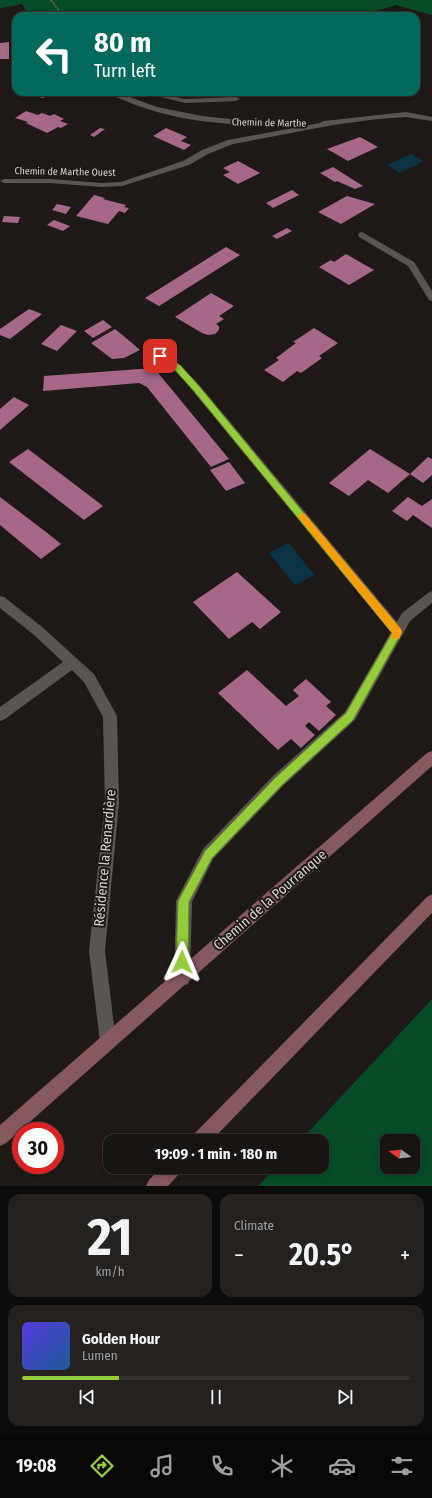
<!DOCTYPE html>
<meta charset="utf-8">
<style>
body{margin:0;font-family:"Fira Sans Condensed",sans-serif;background:#24211f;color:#f1f3f6;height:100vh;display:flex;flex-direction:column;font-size:15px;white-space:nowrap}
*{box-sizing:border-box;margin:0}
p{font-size:13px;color:#9e9e9f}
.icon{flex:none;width:22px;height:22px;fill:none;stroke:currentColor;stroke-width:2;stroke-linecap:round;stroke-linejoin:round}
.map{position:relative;height:1186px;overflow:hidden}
.sheet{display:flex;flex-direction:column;gap:8px;padding:8px;background:#0d0b09;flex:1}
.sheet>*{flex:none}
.guide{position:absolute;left:12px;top:12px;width:408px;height:84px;border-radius:12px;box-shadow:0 2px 6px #0003,0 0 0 1px #363331;background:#00695c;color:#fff;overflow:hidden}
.needle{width:26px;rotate:284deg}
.tools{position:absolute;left:380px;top:1134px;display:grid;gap:8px}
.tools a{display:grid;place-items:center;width:40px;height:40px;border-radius:8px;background:#171411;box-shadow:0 2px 6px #0003,0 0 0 1px #363331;font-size:20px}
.speed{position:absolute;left:12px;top:1122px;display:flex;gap:8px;font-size:20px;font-weight:700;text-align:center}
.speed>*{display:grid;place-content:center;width:52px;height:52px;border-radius:50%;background:#171411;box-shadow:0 2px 6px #0003,0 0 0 1px #363331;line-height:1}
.speed .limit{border:6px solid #d22;background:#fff;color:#111}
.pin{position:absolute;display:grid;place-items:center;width:34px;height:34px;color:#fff;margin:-17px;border-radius:8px;box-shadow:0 2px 6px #0006}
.me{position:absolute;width:44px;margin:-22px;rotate:1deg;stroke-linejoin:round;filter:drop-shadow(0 0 3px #0008)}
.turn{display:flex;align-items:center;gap:14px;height:84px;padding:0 16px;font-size:18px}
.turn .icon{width:52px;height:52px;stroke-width:2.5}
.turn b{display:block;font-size:28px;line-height:34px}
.big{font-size:30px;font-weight:700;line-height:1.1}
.sheet .card{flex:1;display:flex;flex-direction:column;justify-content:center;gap:6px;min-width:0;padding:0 14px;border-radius:12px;background:#24211f}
.sheet .dial{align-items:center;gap:0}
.dial b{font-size:52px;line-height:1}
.song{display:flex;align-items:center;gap:12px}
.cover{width:48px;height:48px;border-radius:6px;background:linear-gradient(135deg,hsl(250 70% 55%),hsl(210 70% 35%))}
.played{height:4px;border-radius:2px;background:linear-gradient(90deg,#95cc3b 25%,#363331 25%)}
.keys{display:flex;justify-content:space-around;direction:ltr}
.heat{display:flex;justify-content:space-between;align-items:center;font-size:22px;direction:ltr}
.sheet .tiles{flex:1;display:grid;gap:8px;grid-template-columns:1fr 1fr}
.card:last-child{grid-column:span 2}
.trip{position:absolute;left:103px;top:1134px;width:226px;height:40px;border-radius:12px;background:#171411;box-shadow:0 2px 6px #0003,0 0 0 1px #363331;font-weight:700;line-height:40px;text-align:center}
.menu{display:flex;height:64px;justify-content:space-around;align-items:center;background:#090807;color:#9e9e9f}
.menu .icon{width:28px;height:28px}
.menu .on{color:#95cc3b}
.menu b{font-size:18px;color:#f1f3f6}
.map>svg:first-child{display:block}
.green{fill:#064d27;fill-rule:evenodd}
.water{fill:#0b3447}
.building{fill:#a66788}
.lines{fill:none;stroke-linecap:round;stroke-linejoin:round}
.path{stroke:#676360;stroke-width:1.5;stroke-dasharray:2.5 1;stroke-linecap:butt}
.lane{fill:#5b5551;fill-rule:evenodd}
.street{fill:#5b5551;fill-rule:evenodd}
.secondary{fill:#86585f;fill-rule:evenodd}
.route{fill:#95cc3b;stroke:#618526}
.slow{fill:#f59e0b}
.labels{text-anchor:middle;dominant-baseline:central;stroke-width:4;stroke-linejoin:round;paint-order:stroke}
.far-street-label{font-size:10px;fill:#d6d2d1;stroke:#1f1a17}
.near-street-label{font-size:14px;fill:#d6d2d1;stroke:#1f1a17}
</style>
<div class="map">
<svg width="432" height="1186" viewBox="0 0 432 1186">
<rect width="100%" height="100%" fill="#1f1a17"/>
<g class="green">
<polygon points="0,0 432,0 432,15 396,5 358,16 29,16 22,4 0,8"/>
<path d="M432,999V1186H258L276,1167H322V1141H300ZM387,1141H413V1167H387Z"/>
</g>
<g class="water">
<polygon points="411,154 424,161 400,173 387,165"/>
<polygon points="289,543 314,575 295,585 269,553"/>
</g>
<g class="building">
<polygon points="9,42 9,59 0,59 0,43"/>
<polygon points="39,92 51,92 54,95 42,98 35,94"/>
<polygon points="26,111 38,115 42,113 50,116 54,114 64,119 60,121 68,124 61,128 58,127 47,133 26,123 28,122 15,118"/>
<polygon points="100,128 105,129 94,137 90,135"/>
<polygon points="166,128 187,137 181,141 191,145 184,150 153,136"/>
<polygon points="360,137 378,147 348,161 327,149"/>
<polygon points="238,161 260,173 238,184 223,175 230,172 223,168"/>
<polygon points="333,167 363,186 355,189 337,181 335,182 320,173"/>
<polygon points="292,190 299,195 273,208 266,203"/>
<polygon points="94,195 105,198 103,199 126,205 124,207 129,208 125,213 119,211 108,224 76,216"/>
<polygon points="347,196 375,204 341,224 318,212"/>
<polygon points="57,204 71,207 66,214 52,210"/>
<polygon points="4,216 20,217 18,223 2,222"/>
<polygon points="54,220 70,226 63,231 47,225"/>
<polygon points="287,228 292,231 277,239 272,236"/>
<polygon points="226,247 240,255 159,306 145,298"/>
<polygon points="346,254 374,270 349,285 319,267 331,260 334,262"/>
<polygon points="211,293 234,306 219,316 224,319 216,324 219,326 219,330 215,334 208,335 202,333 175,317"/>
<polygon points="29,309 42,314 10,339 0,335 0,329"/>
<polygon points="103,320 112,327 93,338 84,331"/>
<polygon points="61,325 77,331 57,351 41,344"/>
<polygon points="314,328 338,343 319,356 322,358 301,373 297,371 283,382 264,370 279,360 276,358 296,343 293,342"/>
<polygon points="115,329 132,343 140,350 124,358 112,359 91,343"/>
<polygon points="154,368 229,459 211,467 147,387 139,383 43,391 44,376"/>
<polygon points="14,397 29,405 0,430 0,409"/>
<polygon points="28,449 90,496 103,506 84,520 9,462"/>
<polygon points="370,449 410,474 388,493 368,480 349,496 329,483"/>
<polygon points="428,457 432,459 432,475 423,483 410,474"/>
<polygon points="229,462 245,483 226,491 210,470"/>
<polygon points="0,497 46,532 61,544 41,559 0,525"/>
<polygon points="408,497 422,506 432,499 432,528 413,515 407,521 392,511"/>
<polygon points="237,572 281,612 260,629 252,622 229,639 193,602"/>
<polygon points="247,670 286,706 299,696 293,690 306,679 331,702 326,706 336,715 319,731 309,722 305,726 315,735 301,748 291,739 278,750 218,693"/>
</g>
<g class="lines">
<polyline class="path" points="51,0 63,16"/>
<path class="lane" d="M150,344L180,365L200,386L402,628L404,632L402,636L398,637L394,636L192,390C186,383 180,375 173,369C164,361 152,357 145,347Z"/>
<g class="street">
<path d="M106,92H116L157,107L202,116L250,121L298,122L302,124C296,129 283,126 275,126C225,125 172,121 126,101C119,98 111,96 106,92Z"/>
<polygon points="141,92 154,92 185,99 236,97 240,99 236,101 185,103"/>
<polygon points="406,112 432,117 432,121 406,117 378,119 333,125 233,144 208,154 189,165 122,186 102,187 50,183 4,183 0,181 4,179 50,179 102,183 121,182 183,161 202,150 228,140 320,123 324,121"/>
<polygon points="362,232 414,262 432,291 432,301 429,300 408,266 359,237 358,235 359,233"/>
<polygon points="432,591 432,603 410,621 355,720 283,786 213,859 192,902 190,978 188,984 182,986 176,984 174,978 176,901 203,849 273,776 345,712 402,613 428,593"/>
<polygon points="0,596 4,597 42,627 94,674 117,716 119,803 105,951 116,1042 114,1048 108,1050 102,1048 100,1042 89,951 105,803 103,717 84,682 72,670 5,719 0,721 0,707 63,662 34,635 0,608"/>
</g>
<g class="secondary">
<polygon points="432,751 432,766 6,1143 0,1146 0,1125 427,753"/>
<polygon points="432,894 432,913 211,1141 190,1141 193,1135 427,897"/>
<polygon points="161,1167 183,1167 180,1173 168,1186 146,1186 149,1180"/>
</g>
</g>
<polygon class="route" points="160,354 180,365 199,386 402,632 353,720 282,785 212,858 189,902 188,962 187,967 182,968 178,967 176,962 178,901 205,851 275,778 346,713 392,633 193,390 174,369 158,358 157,356"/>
<polygon class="slow" points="302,513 305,514 401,629 402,632 399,639 392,639 391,636 392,633 299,518 298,516"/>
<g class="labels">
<g class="far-street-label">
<text transform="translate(269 123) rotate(1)">Chemin de Marthe</text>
<text transform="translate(65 172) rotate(1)">Chemin de Marthe Ouest</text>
</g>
<g class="near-street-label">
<text transform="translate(105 858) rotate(-85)">Résidence la Renardière</text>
<text transform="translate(270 900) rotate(-41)">Chemin de la Pourranque</text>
</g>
</g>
</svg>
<div class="tools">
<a><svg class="needle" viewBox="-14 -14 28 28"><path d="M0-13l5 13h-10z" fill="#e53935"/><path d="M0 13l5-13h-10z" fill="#9e9e9f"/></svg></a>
</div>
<div class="speed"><div class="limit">30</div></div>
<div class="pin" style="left:160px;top:356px;background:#d93025"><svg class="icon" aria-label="arrive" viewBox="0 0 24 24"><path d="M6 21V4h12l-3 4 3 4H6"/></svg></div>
<svg class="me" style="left:182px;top:962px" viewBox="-20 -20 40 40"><path d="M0-17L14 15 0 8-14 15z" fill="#95cc3b" stroke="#fff" stroke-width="4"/></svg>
<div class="trip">19:09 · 1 min · 180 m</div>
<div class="guide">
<div class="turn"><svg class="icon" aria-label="left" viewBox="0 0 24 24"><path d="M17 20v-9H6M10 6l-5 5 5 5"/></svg><div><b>80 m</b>Turn left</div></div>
</div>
</div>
<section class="sheet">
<div class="tiles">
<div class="card dial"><b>21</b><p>km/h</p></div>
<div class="card"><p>Climate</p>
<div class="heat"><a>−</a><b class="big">20.5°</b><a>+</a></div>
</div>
<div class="card">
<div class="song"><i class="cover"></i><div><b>Golden Hour</b><p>Lumen</p></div></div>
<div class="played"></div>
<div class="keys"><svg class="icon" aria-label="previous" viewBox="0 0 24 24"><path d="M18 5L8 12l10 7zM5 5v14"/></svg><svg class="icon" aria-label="pause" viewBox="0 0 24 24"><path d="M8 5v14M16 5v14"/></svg><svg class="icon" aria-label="next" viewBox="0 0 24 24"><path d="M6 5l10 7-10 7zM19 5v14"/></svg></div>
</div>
</div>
</section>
<nav class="menu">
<b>19:08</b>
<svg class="icon on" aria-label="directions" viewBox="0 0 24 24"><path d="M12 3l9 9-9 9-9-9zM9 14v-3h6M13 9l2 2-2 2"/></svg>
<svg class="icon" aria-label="music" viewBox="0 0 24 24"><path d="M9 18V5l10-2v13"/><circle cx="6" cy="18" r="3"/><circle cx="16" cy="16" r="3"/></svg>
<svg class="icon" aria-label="phone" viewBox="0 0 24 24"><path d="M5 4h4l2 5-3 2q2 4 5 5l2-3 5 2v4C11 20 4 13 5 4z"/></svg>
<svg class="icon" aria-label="climate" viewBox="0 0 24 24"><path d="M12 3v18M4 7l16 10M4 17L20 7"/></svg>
<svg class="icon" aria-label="car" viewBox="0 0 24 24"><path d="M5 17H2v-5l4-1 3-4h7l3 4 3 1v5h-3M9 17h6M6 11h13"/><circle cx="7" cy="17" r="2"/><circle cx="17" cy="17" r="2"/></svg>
<svg class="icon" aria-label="filters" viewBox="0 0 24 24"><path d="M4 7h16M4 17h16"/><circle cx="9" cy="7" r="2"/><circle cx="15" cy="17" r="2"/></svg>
</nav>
